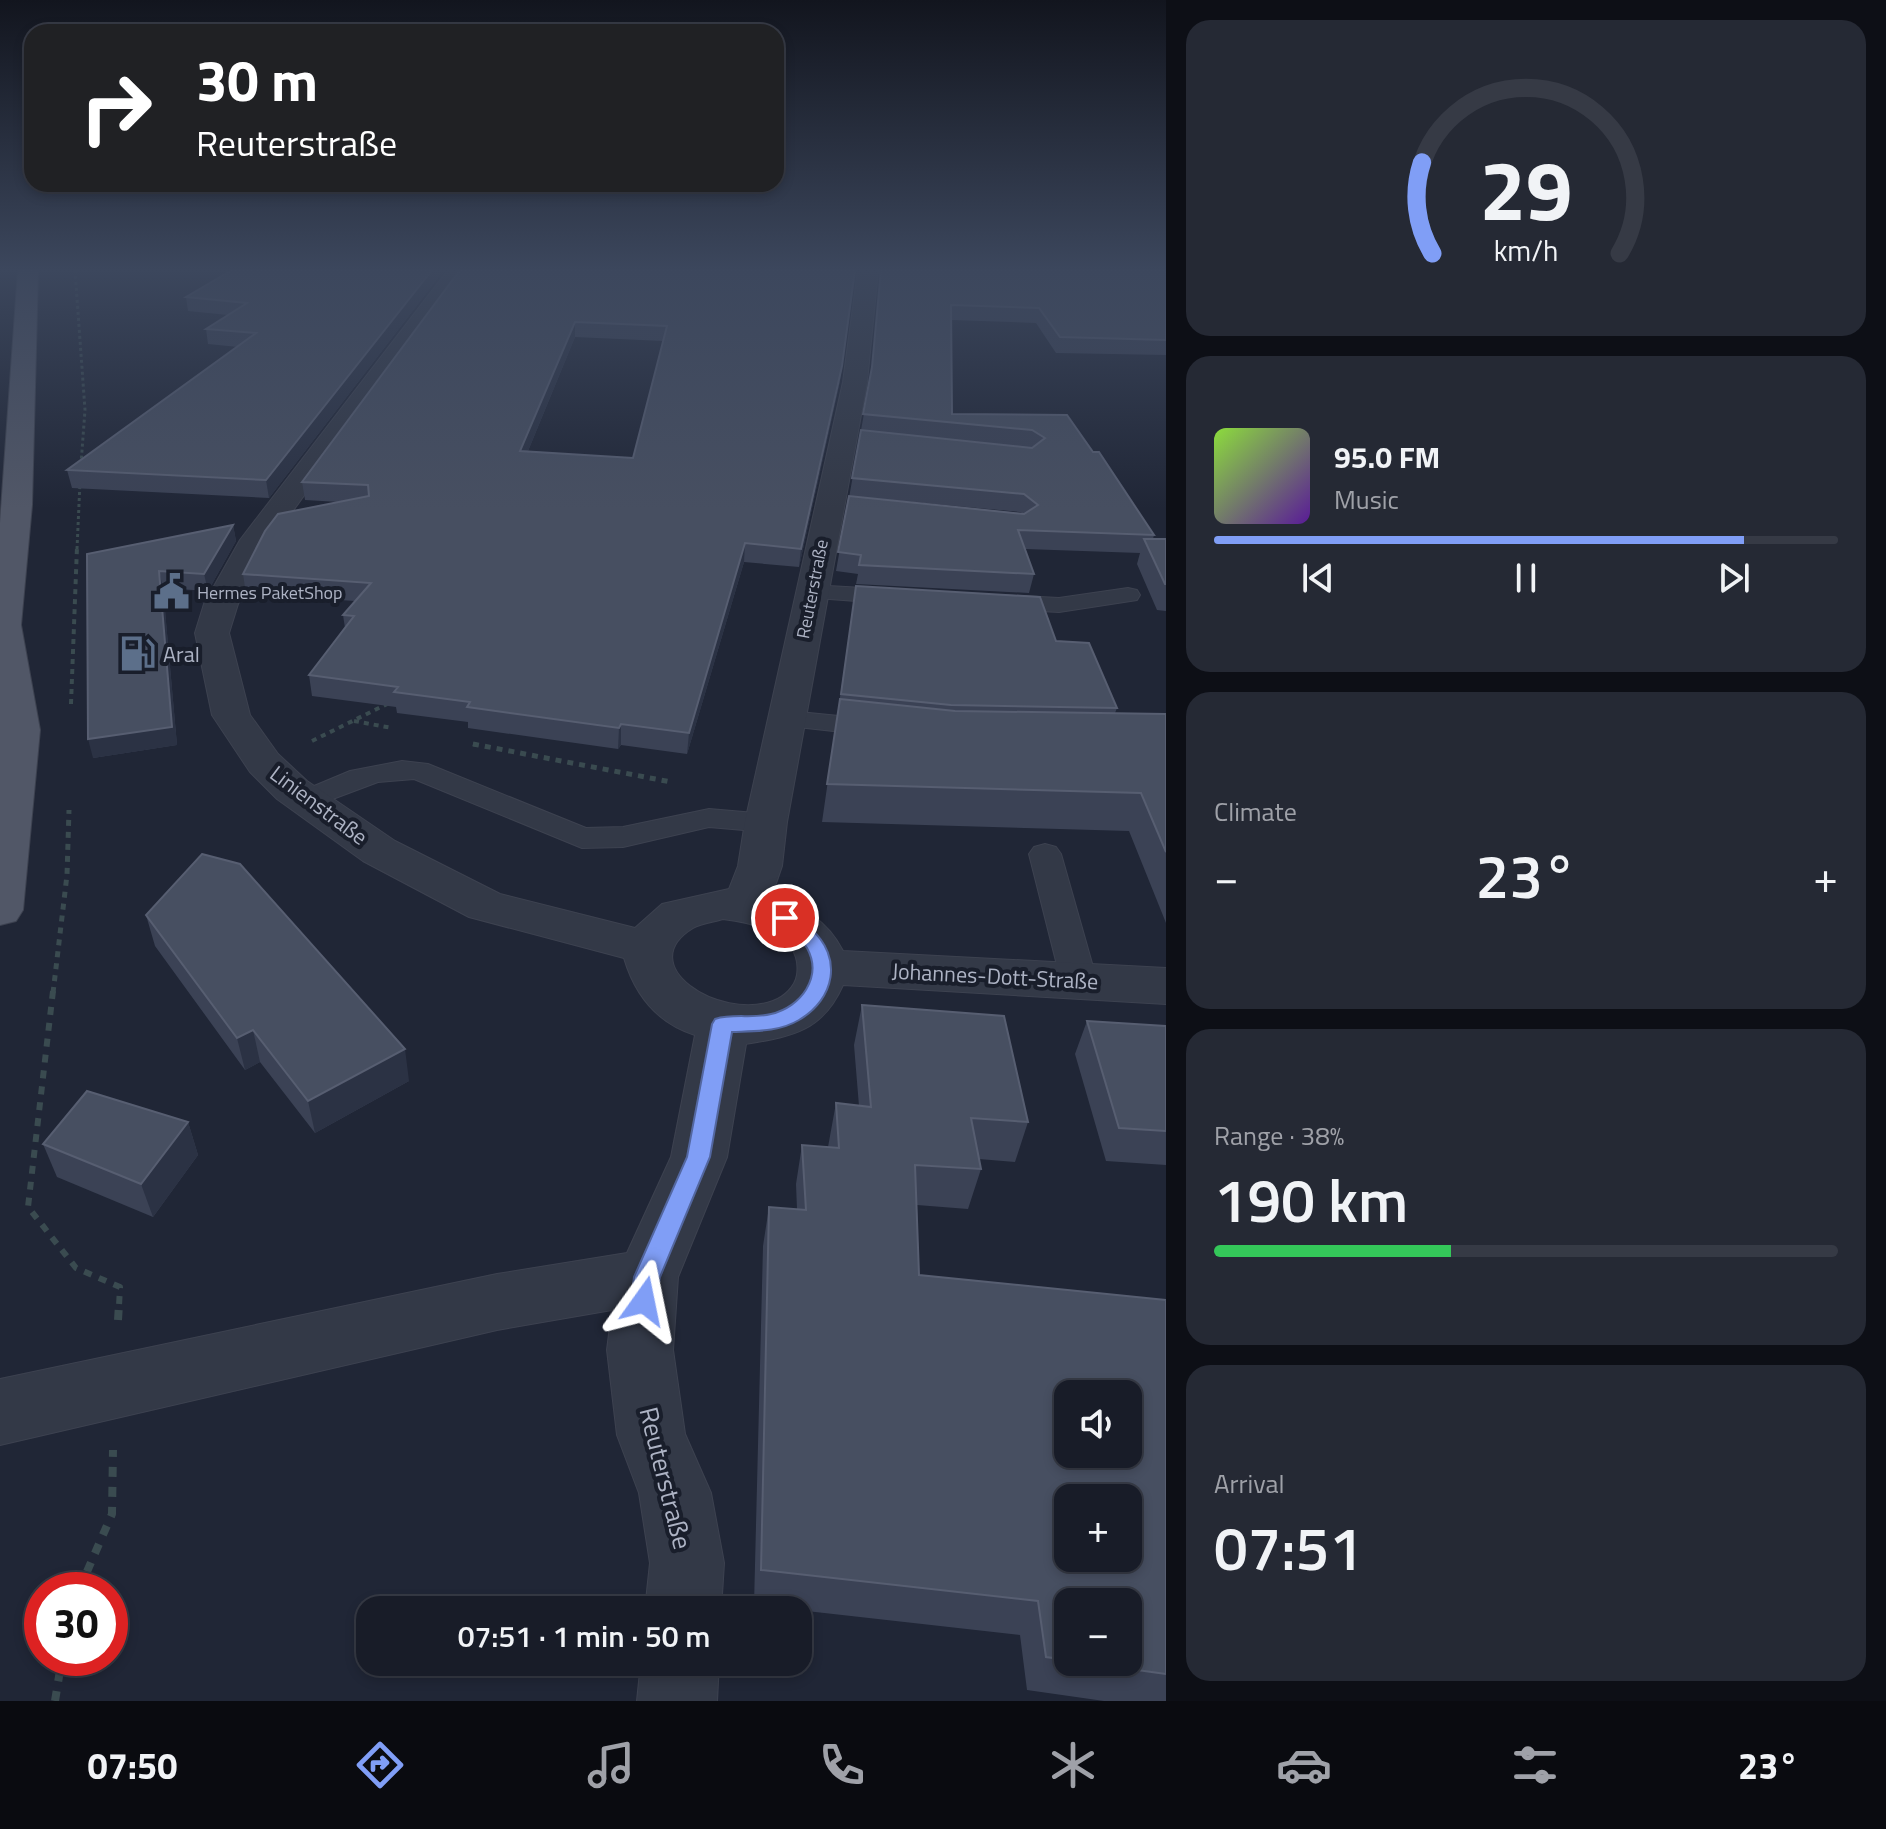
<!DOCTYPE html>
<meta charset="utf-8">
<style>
body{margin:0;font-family:"Titillium Web",sans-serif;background:#252934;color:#f1f3f6;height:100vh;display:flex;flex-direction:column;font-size:30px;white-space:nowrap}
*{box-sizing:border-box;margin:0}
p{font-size:26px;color:#9fa1a8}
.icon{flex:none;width:44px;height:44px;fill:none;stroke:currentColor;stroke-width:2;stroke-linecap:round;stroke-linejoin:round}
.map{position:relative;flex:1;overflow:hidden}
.details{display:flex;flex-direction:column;gap:20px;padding:20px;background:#0d0f16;width:720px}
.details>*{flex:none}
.hud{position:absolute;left:24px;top:24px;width:760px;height:168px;border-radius:24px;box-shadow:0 4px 12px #0003,0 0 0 2px #363a45;background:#202124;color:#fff;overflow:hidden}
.buttons{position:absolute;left:1054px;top:1380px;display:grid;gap:16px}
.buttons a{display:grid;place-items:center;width:88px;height:88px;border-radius:16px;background:#181c28;box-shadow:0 4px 12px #0003,0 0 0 2px #363a45;font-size:40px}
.speed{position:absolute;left:24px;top:1572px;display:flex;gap:16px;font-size:40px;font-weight:700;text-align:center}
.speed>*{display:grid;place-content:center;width:104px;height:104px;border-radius:50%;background:#181c28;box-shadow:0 4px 12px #0003,0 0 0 2px #363a45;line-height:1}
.speed .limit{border:12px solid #d22;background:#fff;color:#111}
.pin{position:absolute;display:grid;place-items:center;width:68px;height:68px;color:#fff;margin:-34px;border:4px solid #fff;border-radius:50%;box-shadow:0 2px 8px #0007}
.me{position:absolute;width:88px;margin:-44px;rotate:12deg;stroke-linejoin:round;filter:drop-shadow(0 0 6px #0008)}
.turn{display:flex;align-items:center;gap:28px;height:168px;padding:0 40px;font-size:36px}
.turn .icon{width:104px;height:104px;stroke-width:2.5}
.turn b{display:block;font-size:56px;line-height:68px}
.big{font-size:60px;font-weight:600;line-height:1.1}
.details .widget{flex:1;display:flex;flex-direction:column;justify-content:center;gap:12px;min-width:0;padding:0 28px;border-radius:24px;background:#252934}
.details .dial{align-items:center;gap:0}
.dial svg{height:208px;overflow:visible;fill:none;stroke:#363a45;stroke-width:7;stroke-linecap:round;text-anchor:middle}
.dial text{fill:#f1f3f6;stroke:none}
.song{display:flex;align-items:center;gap:24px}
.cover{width:96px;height:96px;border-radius:12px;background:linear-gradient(135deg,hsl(90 70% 55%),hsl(270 70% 35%))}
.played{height:8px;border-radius:4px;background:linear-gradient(90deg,#809ef6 85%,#363a45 85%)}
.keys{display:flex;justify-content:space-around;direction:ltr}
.heat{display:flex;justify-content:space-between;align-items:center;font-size:44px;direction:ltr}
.charge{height:12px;border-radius:6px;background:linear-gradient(90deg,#34c759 38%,#363a45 0)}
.trip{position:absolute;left:356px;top:1596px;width:456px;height:80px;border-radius:24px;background:#181c28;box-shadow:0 4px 12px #0003,0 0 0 2px #363a45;font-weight:600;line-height:80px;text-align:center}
.tabs{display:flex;height:128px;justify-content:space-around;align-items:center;background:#0a0b10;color:#9fa1a8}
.tabs .icon{width:56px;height:56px}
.tabs .on{color:#809ef6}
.tabs b{font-size:36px;color:#f1f3f6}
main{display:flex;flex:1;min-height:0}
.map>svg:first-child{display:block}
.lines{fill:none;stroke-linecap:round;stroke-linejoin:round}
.service-casing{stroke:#3d4250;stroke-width:2}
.minor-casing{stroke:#3d4250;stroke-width:2}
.primary-casing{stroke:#3d4250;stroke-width:2}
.path-far4{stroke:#3a4b50;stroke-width:3;stroke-dasharray:3 3;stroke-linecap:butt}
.path-far3{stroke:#3a4b50;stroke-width:4;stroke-dasharray:5 5;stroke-linecap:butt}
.path-far2{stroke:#3a4b50;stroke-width:5;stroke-dasharray:6 6;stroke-linecap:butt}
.path-far1{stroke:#3a4b50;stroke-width:6;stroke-dasharray:8 8;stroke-linecap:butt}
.path{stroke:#3a4b50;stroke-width:8;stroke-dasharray:10 10;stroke-linecap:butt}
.service{fill:#333947;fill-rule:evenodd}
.minor{fill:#333947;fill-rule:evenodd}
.primary{fill:#515767;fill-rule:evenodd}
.wall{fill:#3b4255;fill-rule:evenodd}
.shaded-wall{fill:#2b3244}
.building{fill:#474f61;stroke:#575e71;stroke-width:2;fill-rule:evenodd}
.route{fill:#809ef6;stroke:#5367a0;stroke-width:2}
.labels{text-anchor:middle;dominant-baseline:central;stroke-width:8;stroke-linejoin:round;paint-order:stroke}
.far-street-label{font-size:18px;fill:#adb3c4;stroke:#191e2b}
.far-poi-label{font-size:18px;fill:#adb3c4;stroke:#191e2b;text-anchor:start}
.poi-label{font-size:22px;fill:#adb3c4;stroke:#191e2b;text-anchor:start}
.street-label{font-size:22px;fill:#adb3c4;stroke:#191e2b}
.near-street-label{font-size:26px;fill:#adb3c4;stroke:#191e2b}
</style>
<main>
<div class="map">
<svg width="1166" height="1701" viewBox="0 0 1166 1701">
<rect width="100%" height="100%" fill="#202636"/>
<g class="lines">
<defs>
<g id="service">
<polygon points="811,585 898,590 907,592 910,597 907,602 898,604 802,597 799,592 802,587"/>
<polygon points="1128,588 1137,590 1140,595 1137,600 1059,612 1000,609 991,607 988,602 991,597 1000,595 1059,598"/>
<polygon points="789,711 879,720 889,722 893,728 889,734 879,736 779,725 775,719 779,713"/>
<polygon points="402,761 428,764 586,828 623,827 709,809 777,815 782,822 777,829 766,832 709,827 623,847 582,848 414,779 378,782 306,809 295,806 291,800 295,794 350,771"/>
<polygon points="1045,844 1056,847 1061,854 1097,981 1092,990 1079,994 1066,990 1061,981 1029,854 1034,847"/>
</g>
<g id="minor">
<path d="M448,270H467L266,548L238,604L229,633L250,715L278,754L307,781L395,841L500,894L635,928L662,904L729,889L738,866L745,822L843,382L858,270H878L867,382L787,822L782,866L771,898C804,907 827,920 843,951L1166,968V1004L843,985C822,1032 792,1036 746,1044L727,1157L678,1277L673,1350L685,1434L711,1493L724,1563L721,1610H645L650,1563L639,1493L617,1435L607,1350L612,1310L497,1330L0,1445V1379L497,1274L627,1253L671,1157L695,1035C657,1023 635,995 624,958L469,917L363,861L277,799L250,772L212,715L195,633L204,604L240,540ZM723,919C755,923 803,934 797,975C795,987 784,997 773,1001C719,1021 632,965 693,928C702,923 714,922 723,919Z"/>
<polygon points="641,1662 719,1662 717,1701 637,1701"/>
</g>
<polygon id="primary" points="18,270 38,270 32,505 21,625 40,730 23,910 16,921 0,925 0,523"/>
</defs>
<use href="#service" class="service-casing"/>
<use href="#minor" class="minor-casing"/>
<use href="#primary" class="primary-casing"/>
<g class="path-far4">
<polyline points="75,270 85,410 81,464"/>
<polyline points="77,549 80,482"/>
</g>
<g class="path-far3">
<polyline points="71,704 77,547"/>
<polyline points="354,721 392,728"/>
<polyline points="312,741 389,703"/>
<polyline points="473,744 481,746"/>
</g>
<g class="path-far2">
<polyline points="473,744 671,782"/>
<polyline points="53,993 67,875 69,810"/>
</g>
<polyline class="path-far1" points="53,991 28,1207 76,1268 120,1287 119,1306"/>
<g class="path">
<polyline points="118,1320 119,1304"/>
<polyline points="79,1590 112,1514 113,1450"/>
<polyline points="55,1701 62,1658"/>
</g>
<use href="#service" class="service"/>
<use href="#minor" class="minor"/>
<use href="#primary" class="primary"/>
</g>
<g class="wall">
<polygon points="444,270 269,498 72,488 67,470 238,347 208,344 206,329 228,315 188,311 186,297"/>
<path d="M460,270H856L840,381L799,567L744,562L687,754L621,745L618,749L468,728V722L397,713L396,707L312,696L309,675L345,628L343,615L355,601L246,594L243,574L339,502L305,500L302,482ZM575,337L663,341L633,458L528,451Z"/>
<path d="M881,270H1166V355L1056,353L1036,323L952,320V414L1067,415L1154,535L1153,539H1166V611L1157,610L1137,564L1140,553L1025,549L1034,574L1029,593L856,584L858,574L836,571L871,374ZM881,499L1020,512L1022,513Z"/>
<polygon points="233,525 236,541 208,591 163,588 177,745 93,758 87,554"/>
<polygon points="856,586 1056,641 1117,708 1115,713 1166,714 1166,923 1129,831 822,822"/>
<polygon points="146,915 409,1081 315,1133 260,1062 245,1070 155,946"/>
<path d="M862,1005L1028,1122L1015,1162L979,1159L981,1169L968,1209L917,1205L919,1275L1166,1300V1701H1104L1027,1690L1020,1635L754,1605L763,1246L769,1207L797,1209L796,1184L802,1145L828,1147L836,1103L859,1106L854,1045ZM1068,1602L1128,1662H1068Z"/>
<polygon points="1087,1021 1166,1026 1166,1165 1106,1161 1075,1054"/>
<polygon points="188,1122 198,1155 153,1217 57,1177 43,1144"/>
</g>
<g class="shaded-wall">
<polygon points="432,270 444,270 269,498 266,480"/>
<polygon points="856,270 840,381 799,567 801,549"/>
<polygon points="575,322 575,337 521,468 520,451"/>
<polygon points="233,525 236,541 208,591 204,574"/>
<polygon points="745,543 744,562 687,754 689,733"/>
<polygon points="159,571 163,588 177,745 93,758 88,739"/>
<polygon points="621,724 621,745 618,749 619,728"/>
<polygon points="253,1030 260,1062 245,1070 237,1038"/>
<polygon points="405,1049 409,1081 315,1133 308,1101"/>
<polygon points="188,1122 198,1155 153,1217 141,1184"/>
</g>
<g class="building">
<polygon points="232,270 432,270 266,480 67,470 256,333 206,329 247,303 186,297"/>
<path d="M460,270H855L842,366L801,549L745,543L689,733L621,724L619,728L467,707L470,702L394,692L398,687L309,675L354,616L343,615L371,583L243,574L265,531L278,514L369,496L368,485L302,482ZM575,322L667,326L633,458L520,451Z"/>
<polygon points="881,270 1166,270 1166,340 1060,337 1039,308 951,305 952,414 1067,415 1093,452 1099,452 1154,535 1018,530 1034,574 859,565 861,555 838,552 849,496 1024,514 1038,505 1024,494 852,478 861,430 1032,448 1045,438 1032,430 863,414 872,367"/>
<polygon points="233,525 204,574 159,571 172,727 88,739 87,554"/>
<polygon points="1144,539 1166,539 1166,584 1165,584"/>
<polygon points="856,586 1040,597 1056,641 1089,643 1117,708 951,705 841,694"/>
<polygon points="840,699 955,711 1166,714 1166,852 1141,793 827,784"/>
<polygon points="202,854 240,864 405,1049 308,1101 253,1030 237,1038 146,915"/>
<path d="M862,1005L1004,1016L1028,1122L971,1118L981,1169L915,1165L919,1275L1166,1300V1674L1079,1662H1128V1602H1068V1660L1046,1657L1038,1601L761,1570L769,1207L806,1210L802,1145L839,1148L836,1103L871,1107ZM1068,1394H1128V1454H1068ZM1068,1498H1128V1558H1068Z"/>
<polygon points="1087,1021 1166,1026 1166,1131 1119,1128"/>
<polygon points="87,1091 188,1122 141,1184 43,1144"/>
</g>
<linearGradient id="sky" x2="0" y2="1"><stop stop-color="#12151e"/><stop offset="0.53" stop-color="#3c475d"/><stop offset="1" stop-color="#3c475d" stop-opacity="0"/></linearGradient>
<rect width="1166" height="509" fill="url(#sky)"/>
<path class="route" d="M785,912C796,914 803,922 811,929C843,957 835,999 799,1020C779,1032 755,1031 732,1032L710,1157L660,1277L654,1309L644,1313L635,1309L631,1301L634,1277L687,1157L712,1024L715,1019C734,1013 753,1019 771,1014C801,1007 823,977 807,948C800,936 784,930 776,918Z"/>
<defs>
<symbol id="civic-bare" viewBox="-9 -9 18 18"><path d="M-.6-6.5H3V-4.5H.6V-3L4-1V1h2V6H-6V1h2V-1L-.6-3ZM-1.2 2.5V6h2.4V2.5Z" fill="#5c6f8a" stroke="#191e2b" stroke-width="2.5" paint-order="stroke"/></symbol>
<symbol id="fuel-bare" viewBox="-9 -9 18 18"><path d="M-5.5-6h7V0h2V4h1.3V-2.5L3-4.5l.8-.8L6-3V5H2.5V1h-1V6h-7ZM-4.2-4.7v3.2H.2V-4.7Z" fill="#5c6f8a" stroke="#191e2b" stroke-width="2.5" paint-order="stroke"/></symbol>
</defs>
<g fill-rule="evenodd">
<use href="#civic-bare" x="146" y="566" width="51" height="51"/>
<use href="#fuel-bare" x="112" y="628" width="51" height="51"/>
</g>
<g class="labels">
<g class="far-street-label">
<text transform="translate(812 589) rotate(-79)">Reuterstraße</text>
</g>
<g class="far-poi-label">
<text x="197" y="592">Hermes PaketShop</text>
</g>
<g class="poi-label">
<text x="163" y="654">Aral</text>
</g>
<g class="street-label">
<text transform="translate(319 805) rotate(37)">Linienstraße</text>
<text transform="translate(995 976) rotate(3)">Johannes-Dott-Straße</text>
</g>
<g class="near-street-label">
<text transform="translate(666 1478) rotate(76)">Reuterstraße</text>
</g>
</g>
</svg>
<div class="buttons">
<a><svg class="icon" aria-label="sound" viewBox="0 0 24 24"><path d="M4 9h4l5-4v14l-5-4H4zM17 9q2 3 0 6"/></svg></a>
<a>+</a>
<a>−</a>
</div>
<div class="speed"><div class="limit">30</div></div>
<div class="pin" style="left:785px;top:918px;background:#d93025"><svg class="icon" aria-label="arrive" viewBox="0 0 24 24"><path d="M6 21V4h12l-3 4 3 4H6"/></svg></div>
<svg class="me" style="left:644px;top:1301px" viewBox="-20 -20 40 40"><path d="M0-17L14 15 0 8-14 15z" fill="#809ef6" stroke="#fff" stroke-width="4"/></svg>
<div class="trip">07:51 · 1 min · 50 m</div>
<div class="hud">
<div class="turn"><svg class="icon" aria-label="right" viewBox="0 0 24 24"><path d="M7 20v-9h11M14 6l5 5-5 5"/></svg><div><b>30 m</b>Reuterstraße</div></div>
</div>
</div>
<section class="details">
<div class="widget dial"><svg viewBox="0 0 100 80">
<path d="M14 69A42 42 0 1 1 86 69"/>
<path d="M14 69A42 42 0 0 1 10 34" stroke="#809ef6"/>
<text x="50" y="56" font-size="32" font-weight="700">29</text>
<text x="50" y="72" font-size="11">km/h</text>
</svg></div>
<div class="widget">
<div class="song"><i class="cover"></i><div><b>95.0 FM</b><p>Music</p></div></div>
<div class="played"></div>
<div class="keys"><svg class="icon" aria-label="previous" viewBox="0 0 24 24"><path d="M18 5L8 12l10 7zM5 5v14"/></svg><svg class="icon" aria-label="pause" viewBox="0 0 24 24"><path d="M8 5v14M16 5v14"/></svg><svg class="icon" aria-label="next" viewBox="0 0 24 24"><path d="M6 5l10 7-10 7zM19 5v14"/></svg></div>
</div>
<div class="widget"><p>Climate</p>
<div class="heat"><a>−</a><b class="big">23°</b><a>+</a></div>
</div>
<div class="widget"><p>Range · 38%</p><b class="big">190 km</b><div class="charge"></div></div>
<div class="widget"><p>Arrival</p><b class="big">07:51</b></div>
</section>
</main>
<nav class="tabs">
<b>07:50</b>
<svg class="icon on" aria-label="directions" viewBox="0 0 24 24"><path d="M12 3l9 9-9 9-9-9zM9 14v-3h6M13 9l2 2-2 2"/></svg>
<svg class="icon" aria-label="music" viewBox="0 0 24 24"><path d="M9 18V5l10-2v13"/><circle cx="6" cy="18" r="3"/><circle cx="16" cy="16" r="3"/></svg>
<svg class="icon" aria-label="phone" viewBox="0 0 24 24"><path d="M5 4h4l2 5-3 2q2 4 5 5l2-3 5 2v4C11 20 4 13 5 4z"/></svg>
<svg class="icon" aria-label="climate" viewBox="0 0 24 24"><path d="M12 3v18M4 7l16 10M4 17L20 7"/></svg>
<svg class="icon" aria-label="car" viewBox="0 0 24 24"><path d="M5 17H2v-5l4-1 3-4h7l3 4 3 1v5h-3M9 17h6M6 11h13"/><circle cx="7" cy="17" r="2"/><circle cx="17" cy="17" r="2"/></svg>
<svg class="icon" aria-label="filters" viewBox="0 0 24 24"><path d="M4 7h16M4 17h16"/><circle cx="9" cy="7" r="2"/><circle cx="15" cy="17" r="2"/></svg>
<b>23°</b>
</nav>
